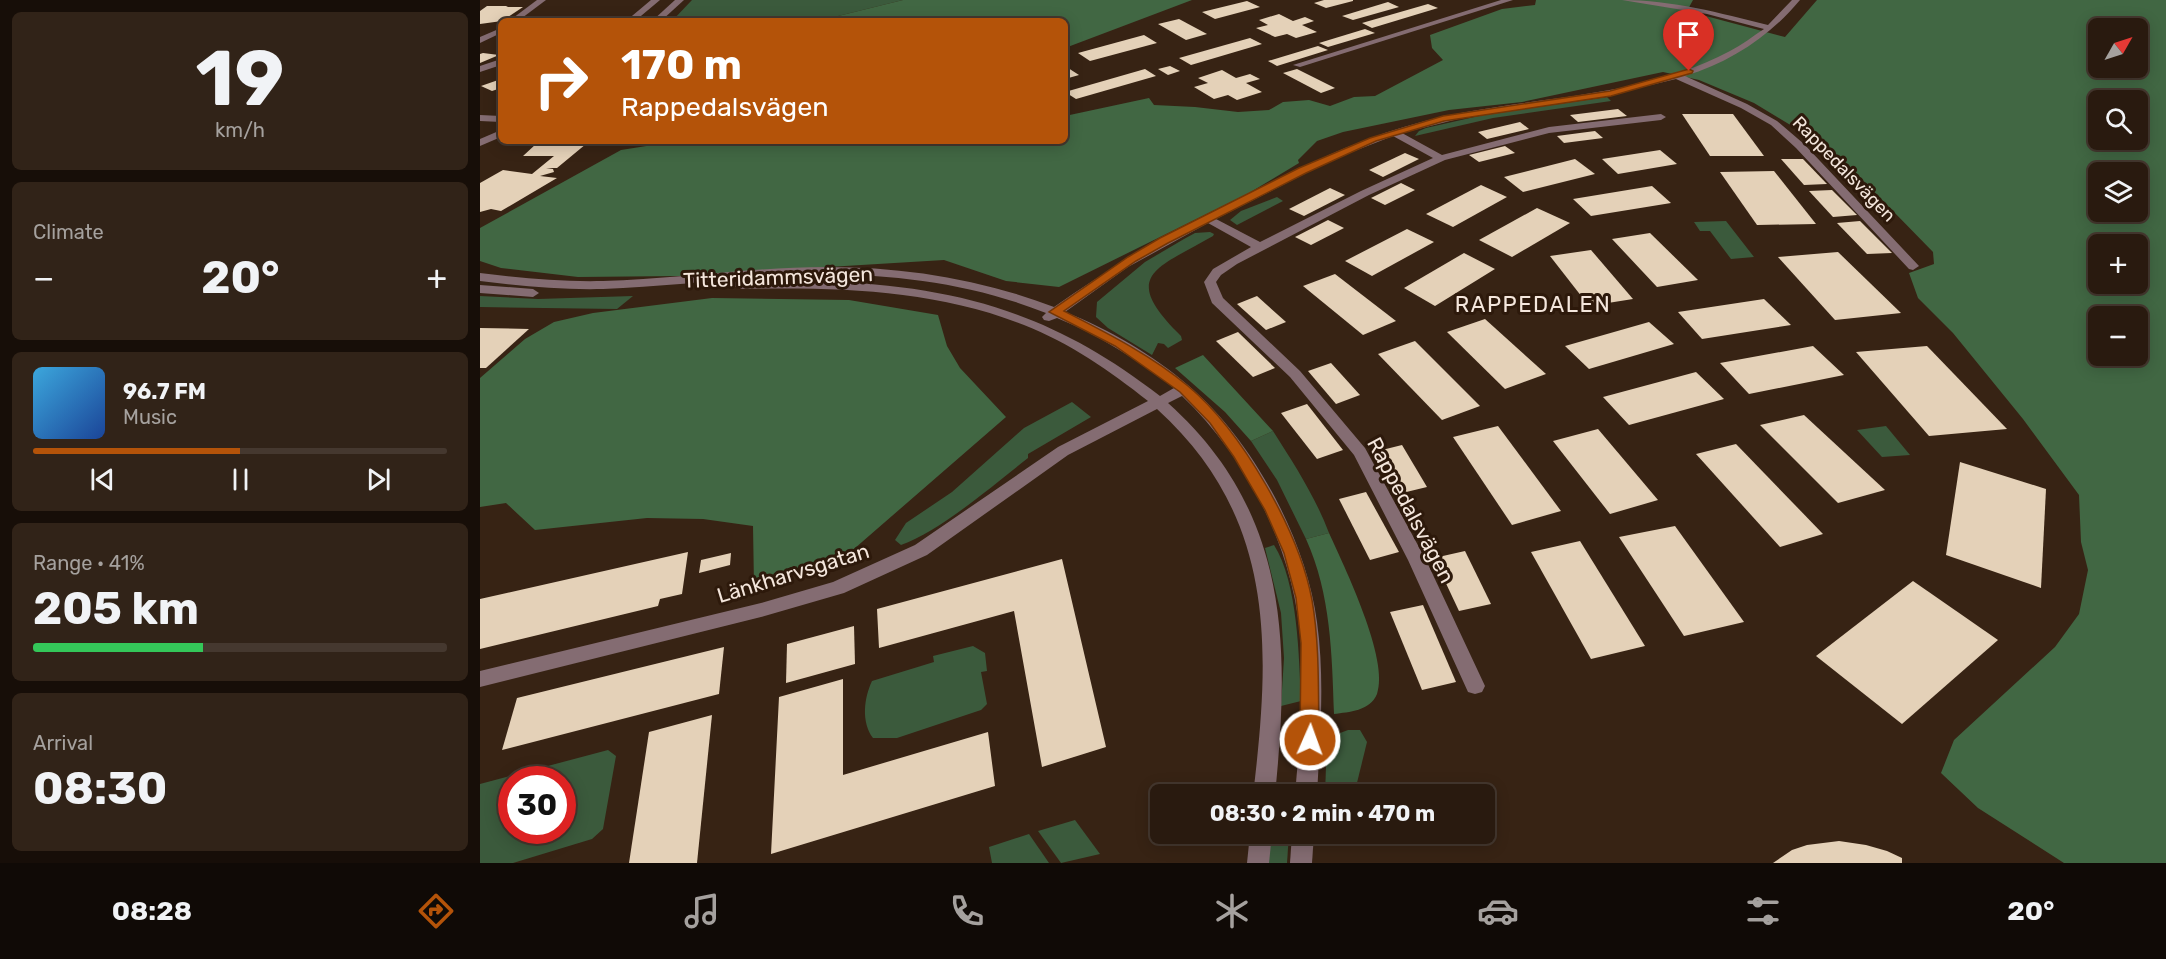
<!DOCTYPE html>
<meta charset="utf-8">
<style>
body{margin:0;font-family:Rubik,sans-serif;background:#312318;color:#f1f3f6;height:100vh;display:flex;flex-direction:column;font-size:22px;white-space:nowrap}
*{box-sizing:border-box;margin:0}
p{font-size:20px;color:#a5a19e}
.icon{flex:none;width:33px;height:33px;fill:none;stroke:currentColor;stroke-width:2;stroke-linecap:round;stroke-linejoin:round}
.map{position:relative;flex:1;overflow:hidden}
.panel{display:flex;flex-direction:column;gap:12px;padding:12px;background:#170e08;width:480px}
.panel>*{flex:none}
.guide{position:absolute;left:18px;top:18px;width:570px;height:126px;border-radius:9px;box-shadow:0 3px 15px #0003,0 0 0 2px #45382f;background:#b45309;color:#fff;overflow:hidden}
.needle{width:39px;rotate:51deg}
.fabs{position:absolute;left:1608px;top:18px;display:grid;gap:12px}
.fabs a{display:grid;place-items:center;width:60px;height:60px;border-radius:9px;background:#291a0f;box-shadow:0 3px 15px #0003,0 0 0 2px #45382f;font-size:30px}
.speed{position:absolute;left:18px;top:766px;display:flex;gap:12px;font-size:30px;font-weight:700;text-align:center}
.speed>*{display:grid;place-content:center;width:78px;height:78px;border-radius:50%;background:#291a0f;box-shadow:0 3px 15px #0003,0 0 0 2px #45382f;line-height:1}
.speed .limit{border:9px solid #d22;background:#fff;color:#111}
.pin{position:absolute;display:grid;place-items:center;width:51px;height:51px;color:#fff;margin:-62px -26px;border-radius:50% 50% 50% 0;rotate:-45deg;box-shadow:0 0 6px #0007}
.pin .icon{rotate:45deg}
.me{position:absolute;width:66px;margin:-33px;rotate:2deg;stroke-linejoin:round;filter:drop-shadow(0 0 4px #0008)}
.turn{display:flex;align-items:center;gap:21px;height:126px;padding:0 24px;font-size:27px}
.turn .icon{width:78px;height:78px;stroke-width:2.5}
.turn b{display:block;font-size:42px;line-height:51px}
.big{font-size:45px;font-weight:700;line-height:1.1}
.panel .tile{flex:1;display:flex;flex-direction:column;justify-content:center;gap:9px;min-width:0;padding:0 21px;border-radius:9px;background:#312318}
.panel .dial{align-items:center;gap:0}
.dial b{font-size:78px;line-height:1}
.song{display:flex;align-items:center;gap:18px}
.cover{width:72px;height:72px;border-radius:9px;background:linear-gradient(135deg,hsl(200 70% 55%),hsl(220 70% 35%))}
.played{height:6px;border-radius:3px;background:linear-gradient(90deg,#b45309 50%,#45382f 50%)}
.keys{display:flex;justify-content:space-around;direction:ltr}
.heat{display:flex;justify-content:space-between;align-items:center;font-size:33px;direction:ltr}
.charge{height:9px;border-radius:4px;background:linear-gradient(90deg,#34c759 41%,#45382f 0)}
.trip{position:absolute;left:670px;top:784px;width:345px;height:60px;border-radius:9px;background:#291a0f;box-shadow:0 3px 15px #0003,0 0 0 2px #45382f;font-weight:700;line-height:60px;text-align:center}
.tab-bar{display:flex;height:96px;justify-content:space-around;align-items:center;background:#100a06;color:#a5a19e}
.tab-bar .icon{width:42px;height:42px}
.tab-bar .current{color:#b45309}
.tab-bar b{font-size:27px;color:#f1f3f6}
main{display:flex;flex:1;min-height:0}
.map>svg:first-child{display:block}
.green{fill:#3b5a3c;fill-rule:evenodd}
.forest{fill:#416743;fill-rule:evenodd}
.building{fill:#e4d1b8}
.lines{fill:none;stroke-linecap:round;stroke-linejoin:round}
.minor{fill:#846c72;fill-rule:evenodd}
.route{fill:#b45309;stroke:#753606;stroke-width:1.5}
.labels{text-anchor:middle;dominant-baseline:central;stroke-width:6;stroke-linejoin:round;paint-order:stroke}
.far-street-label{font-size:18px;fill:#f4e6dc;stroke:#2d190b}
.street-label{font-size:21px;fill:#f4e6dc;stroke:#2d190b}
.neighbourhood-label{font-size:22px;letter-spacing:1.5px;fill:#f4e6dc;stroke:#2d190b}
</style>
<main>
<section class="panel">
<div class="tile dial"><b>19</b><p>km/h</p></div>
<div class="tile"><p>Climate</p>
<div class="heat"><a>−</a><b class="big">20°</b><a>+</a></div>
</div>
<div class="tile">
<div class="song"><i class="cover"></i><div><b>96.7 FM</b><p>Music</p></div></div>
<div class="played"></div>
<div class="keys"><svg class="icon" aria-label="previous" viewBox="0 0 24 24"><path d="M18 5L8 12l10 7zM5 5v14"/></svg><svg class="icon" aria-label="pause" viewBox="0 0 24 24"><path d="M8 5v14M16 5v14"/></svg><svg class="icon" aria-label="next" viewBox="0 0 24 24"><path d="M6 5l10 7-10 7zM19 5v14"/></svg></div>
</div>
<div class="tile"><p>Range · 41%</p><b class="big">205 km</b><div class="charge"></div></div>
<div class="tile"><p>Arrival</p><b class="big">08:30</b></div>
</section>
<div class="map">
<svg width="1686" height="863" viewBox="0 0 1686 863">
<rect width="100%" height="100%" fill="#372314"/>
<g class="green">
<polygon points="212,0 423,0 338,21 192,21"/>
<polygon points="1127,97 1131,101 1013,118 935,136 939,131 946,128 1003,115"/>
<polygon points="797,197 803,201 757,225 750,220 761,211"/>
<polygon points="1246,221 1274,257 1251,259 1230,231 1220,231 1214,222"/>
<path d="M730,232L734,234L733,236C676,269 639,275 701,336L702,340L688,348L684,344L678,343L672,355L628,328L616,317L617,302L665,262L704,239L715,233Z"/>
<polygon points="0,296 58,299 153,296 137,309 0,307"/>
<path d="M592,402L611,417L548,454V458C515,484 459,532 421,545L415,540L426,523L472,492L544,428Z"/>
<polygon points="1406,426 1430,455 1402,457 1377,430"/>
<path d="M793,431C814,464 835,496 849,533L826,539L797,480L771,441Z"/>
<path d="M794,545C818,583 819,657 821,701L801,706L804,658L801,613L785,548Z"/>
<path d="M493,646L505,653L507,671L501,672L507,704L501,710L417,738H393C381,722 384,698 392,681L454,662L453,656Z"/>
<polygon points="868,730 880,730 887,742 874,795 845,795 847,738"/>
<path d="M128,750L136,756L123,829L112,839L33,863H0V784ZM32,780H82V831H32Z"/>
<polygon points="595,820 620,854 581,863 558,831"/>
<polygon points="549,834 569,863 512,863 509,847"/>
<polygon points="790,834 809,834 807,863 788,863"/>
</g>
<g class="forest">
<polygon points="423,0 712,0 585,48 585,21 338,21"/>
<path d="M1056,0H1213L1207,11L1305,37L1337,0H1686V863H1584L1498,808L1461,773L1474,740L1575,647L1599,614L1608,570L1601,542L1599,495L1543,419L1473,333L1438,298L1429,273L1454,264L1453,252L1370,167L1312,126L1274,103L1219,80L1183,72L1042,102L969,110L863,132L837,141L818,160L819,163L769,193L579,287L526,281L464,260L201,276L98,277L21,268L0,261V228L141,150L198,141H585V116L669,98L674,105L715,107L758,112L789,110L803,102L829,100L850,106L874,97L895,96L963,60L952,48L950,35L1022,9L1055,5ZM1618,28H1658V68H1618ZM1618,100H1658V140H1618ZM1618,172H1658V212H1618ZM1618,244H1658V284H1618ZM1618,316H1658V356H1618Z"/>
<polygon points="232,298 369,300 458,315 467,346 480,368 526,417 367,555 274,586 273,526 223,519 167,518 55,530 26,503 0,507 0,378 45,339 74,322 113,313"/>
<polygon points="723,355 793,431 771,441 745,412 695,368"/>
<path d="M849,533C864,566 910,660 897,694C890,711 869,712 854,714C852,655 851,594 826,539Z"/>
</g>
<g class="building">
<polygon points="844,0 873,0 873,1 846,8 834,3"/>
<polygon points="767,1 780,7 735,19 722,12"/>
<polygon points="908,2 919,7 873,20 862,16"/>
<polygon points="948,4 958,8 892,28 882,23"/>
<polygon points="7,6 28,6 26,7 43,7 22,21 0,24 0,11"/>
<polygon points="799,14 813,21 825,17 834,21 822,25 837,32 816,38 807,34 795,37 776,28 788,25 779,20"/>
<polygon points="699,19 727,34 706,40 678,24"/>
<polygon points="885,29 895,33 848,47 839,43"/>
<polygon points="664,35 677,43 610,61 598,53"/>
<polygon points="770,38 782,44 711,65 699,58"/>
<polygon points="838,46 848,50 797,66 788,61"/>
<polygon points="3,53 19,55 0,63 0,54"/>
<polygon points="585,66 599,75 585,79"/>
<polygon points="690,66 700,71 688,75 678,69"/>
<polygon points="665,69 676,76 596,99 585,92"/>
<polygon points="817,69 855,88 841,93 803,73"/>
<polygon points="742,70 756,78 770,74 780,79 766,83 782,92 757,100 748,95 734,99 714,87 728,83 718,78"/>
<polygon points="21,79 21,88 12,91 1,86"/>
<polygon points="1138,109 1147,116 1098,122 1090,115"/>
<polygon points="1202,114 1253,114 1284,156 1230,156"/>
<polygon points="1040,122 1049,129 1007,139 998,132"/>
<polygon points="1115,131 1123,138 1084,143 1077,136"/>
<polygon points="56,144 106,144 77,168 66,168 73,169 74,172 60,176 77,178 21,211 11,209 0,212 0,183 23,170 52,174 74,156 43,156"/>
<polygon points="1025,146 1035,153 999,162 989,155"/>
<polygon points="1180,150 1197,164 1138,174 1122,159"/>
<polygon points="925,153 939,159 903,177 889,170"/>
<polygon points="1095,159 1115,174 1043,192 1024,177"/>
<polygon points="1301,159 1323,159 1347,184 1324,185"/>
<polygon points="1294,171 1336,224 1277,225 1240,172"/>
<polygon points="921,183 935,190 905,205 891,198"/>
<polygon points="1001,185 1027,197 973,227 946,214"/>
<polygon points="1172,186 1191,203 1111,216 1093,199"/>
<polygon points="850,188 865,195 824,216 809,209"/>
<polygon points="1352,190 1377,215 1353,217 1329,191"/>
<polygon points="1057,208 1090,223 1032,257 999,240"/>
<polygon points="848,220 864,228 831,245 815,237"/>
<polygon points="1380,221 1412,253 1387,254 1357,223"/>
<polygon points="927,229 954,242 892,276 865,261"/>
<polygon points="1170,233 1218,280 1177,287 1132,239"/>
<polygon points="1111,250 1153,299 1109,306 1070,256"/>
<polygon points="1358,252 1421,313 1355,320 1298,257"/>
<polygon points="984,253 1015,269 955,306 924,288"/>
<polygon points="855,274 916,321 883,335 823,286"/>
<polygon points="777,296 806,322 786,330 757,304"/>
<polygon points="1284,299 1311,325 1222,339 1198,312"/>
<polygon points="1005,319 1066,374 1025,389 967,332"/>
<polygon points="1169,322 1194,344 1109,369 1085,346"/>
<polygon points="0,328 49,329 6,368 0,368"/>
<polygon points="758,332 795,368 773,377 736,341"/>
<polygon points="935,341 1000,406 962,420 898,354"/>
<polygon points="1333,346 1364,375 1269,394 1240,363"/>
<polygon points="1447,346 1527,429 1449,436 1376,352"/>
<polygon points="851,363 880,395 856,404 828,371"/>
<polygon points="1216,372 1244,399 1149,425 1123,397"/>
<polygon points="827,404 863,450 837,459 801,413"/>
<polygon points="1324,415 1405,490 1358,503 1280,425"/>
<polygon points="1018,426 1081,511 1032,525 973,437"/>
<polygon points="1118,429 1178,500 1130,514 1073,441"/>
<polygon points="1256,444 1343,534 1300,547 1216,454"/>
<polygon points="922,445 947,487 918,494 894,452"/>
<polygon points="1480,462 1566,489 1561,588 1466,555"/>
<polygon points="886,492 919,552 890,560 859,499"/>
<polygon points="1195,526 1264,622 1204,636 1139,537"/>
<polygon points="1100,541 1165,646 1111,659 1051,552"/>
<polygon points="985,551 1011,604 979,611 954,558"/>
<polygon points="208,552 202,594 180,599 178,606 0,649 0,599"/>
<polygon points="251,553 250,565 219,573 221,560"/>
<polygon points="582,559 626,747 562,767 534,611 399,648 397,609"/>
<polygon points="1433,581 1518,640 1422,724 1336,656"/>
<polygon points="943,605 976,682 942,690 910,612"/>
<polygon points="374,626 375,664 306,683 307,644"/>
<polygon points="244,647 239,694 22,750 37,698"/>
<polygon points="363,679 363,775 508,732 515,786 291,854 299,697"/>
<polygon points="232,715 217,863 149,863 169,732"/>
<polygon points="1359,841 1386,845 1407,851 1422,858 1422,863 1293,863 1312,850 1327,845"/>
</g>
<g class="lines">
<g class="minor">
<polygon points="57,0 66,0 38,21 29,21"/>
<polygon points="171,0 180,0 155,21 146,21"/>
<polygon points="195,0 204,0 181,21 172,21"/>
<polygon points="1021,0 1033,0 820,67 813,65"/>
<path d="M1142,0C1192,0 1240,13 1288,25L1312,0H1320C1290,36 1251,62 1205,76L1267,104L1297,121L1324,144L1439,266L1433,270L1429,269L1316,148L1291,125L1261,108L1196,79L1129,95L990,116L922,133L962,155L1069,127L1181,114L1186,117L1181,120L1069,133L965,160L889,195L757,264L741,275L736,282L743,298L820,371L885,448L946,560L1005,686L1002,692L995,694L988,692L928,560L874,455L810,377L732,303L724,282L733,269L771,247L728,223L648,267L585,312C629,329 673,355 709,386C773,441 826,539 837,622C845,680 840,737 837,795H815C819,745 825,695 821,645C815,552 769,460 702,396L688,403C810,512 810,645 795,795H773C791,647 796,517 677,409L588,455L447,555L364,593L281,617L0,687V671L281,603L353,582L435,545L578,447L668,401C630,371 590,343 544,325C454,289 354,287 259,289L253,285L255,282C279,276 316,281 341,281C476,286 572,312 680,396L694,388C658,360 619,335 577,318L569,321L564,320L562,317L566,313C486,281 400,272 315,275C251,278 187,287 123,289C82,290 41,286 0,281V273C41,278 82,282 123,281C197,279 271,267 346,267C424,267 501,279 574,307C636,263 701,228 770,193C827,164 883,137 945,121C1045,95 1157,101 1250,51C1262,45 1273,36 1284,29L1227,14ZM913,136L953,158L881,191L780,242L736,219L854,159Z"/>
<polygon points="21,28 21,33 0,43 0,37"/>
<polygon points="21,59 21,65 0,72 0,66"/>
<polygon points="0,115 21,116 21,122 0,121"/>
<polygon points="21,130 21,137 0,146 0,139"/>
<polygon points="0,285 53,289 59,293 53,297 0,293"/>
<polygon points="770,834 792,834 789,863 767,863"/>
<polygon points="812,834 834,834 832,863 810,863"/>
</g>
</g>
<path class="route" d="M1209,69L1213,71L1212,73L1131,96L964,121L896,141L826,173L688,243L656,261L584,311C627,333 671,355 708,386C762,431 819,531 832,600C840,646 838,693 839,740L836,746L830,749L823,746L820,740L821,643L816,598L804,553L785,510L754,457L730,423L700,392L635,346L569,312L648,257L680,238L819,168L890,138L963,116L1130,91Z"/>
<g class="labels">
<g class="far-street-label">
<text transform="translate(1364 169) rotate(46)">Rappedalsvägen</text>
</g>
<g class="street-label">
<text transform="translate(298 277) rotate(-2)">Titteridammsvägen</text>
<text transform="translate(931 510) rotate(62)">Rappedalsvägen</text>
<text transform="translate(313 573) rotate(-17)">Länkharvsgatan</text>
</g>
<g class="neighbourhood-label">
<text x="1053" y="304">RAPPEDALEN</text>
</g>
</g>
</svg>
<div class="fabs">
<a><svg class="needle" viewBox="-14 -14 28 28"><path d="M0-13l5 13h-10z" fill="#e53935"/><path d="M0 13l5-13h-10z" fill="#a5a19e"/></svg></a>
<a><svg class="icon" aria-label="search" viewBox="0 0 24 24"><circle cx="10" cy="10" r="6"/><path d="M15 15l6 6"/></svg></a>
<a><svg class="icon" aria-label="layers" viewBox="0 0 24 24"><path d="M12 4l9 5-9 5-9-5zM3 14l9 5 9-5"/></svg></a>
<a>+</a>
<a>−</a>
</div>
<div class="speed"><div class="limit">30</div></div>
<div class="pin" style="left:1209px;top:71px;background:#d93025"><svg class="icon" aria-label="arrive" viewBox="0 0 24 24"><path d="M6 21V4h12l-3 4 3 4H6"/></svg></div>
<svg class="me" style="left:830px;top:740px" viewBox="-20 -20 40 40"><circle r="17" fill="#b45309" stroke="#fff" stroke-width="3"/><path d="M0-11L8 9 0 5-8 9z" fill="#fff"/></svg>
<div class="trip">08:30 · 2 min · 470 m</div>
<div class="guide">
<div class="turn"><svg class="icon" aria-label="right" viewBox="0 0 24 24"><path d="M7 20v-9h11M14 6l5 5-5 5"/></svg><div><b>170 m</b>Rappedalsvägen</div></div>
</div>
</div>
</main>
<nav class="tab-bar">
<b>08:28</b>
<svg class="icon current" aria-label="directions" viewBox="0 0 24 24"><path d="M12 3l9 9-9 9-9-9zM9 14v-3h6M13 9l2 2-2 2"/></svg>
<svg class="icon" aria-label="music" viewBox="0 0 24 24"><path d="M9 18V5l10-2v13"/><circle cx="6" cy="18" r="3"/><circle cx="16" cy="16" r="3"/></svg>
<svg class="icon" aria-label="phone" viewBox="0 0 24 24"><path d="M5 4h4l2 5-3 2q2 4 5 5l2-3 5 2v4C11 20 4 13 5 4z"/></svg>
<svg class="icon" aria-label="climate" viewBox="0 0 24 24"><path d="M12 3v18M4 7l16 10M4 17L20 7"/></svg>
<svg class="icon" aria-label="car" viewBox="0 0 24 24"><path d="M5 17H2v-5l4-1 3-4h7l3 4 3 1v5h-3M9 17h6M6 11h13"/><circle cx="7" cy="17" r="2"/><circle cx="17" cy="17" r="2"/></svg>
<svg class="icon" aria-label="filters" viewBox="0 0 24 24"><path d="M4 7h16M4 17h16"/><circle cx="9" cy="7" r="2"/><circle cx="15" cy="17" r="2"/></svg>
<b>20°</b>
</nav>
